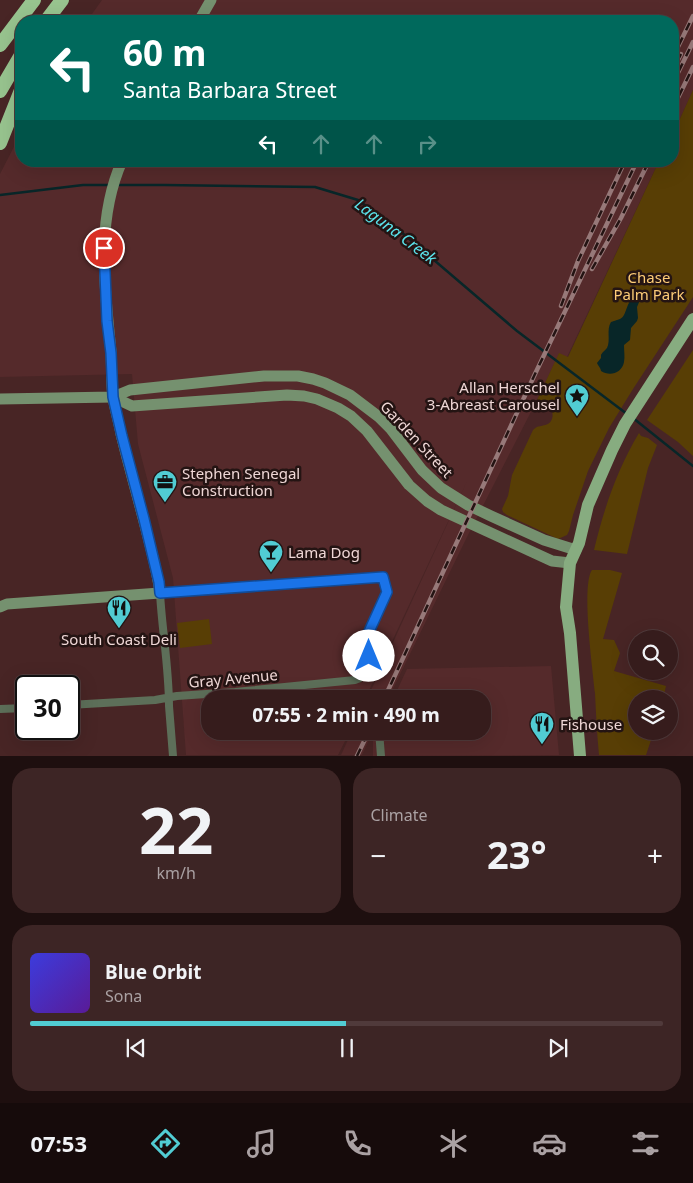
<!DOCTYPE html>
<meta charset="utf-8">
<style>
body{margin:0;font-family:"Noto Sans",sans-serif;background:#3d2525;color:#f1f3f6;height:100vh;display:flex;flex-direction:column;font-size:19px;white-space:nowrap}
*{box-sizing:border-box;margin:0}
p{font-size:16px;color:#aaa1a3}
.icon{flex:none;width:28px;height:28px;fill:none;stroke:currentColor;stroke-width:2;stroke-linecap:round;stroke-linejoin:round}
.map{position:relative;height:756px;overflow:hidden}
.sheet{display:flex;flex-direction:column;gap:12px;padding:12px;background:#1e0f0f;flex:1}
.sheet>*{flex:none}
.guide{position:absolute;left:15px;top:15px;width:664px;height:152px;border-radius:20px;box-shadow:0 5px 20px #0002,0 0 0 1px #503a3b;background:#00695c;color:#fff;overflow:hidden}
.controls{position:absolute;left:628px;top:630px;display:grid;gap:10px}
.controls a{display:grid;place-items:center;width:50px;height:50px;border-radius:50%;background:#361c1c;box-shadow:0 5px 20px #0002,0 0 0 1px #503a3b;font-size:25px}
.speed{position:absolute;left:15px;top:675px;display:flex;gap:10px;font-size:25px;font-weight:700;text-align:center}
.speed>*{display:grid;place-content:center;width:65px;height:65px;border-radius:50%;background:#361c1c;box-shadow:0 5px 20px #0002,0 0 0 1px #503a3b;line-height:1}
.speed .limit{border:2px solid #111;border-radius:8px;background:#fff;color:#111}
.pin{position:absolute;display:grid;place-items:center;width:42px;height:42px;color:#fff;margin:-21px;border:2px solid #fff;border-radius:50%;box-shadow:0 1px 5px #0007}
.me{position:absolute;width:55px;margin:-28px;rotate:0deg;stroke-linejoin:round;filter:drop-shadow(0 0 4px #0008)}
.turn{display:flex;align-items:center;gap:18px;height:105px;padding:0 25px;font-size:22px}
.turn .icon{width:65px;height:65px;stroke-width:2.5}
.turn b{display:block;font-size:35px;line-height:42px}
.lanes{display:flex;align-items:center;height:48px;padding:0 25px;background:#0003;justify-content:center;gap:25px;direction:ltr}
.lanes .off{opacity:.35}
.big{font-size:38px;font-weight:700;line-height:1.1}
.sheet .widget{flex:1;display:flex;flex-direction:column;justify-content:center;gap:8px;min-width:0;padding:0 18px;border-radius:20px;background:#3d2525}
.sheet .dial{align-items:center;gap:0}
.dial b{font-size:65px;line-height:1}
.song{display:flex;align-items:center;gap:15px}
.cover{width:60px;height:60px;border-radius:8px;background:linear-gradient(135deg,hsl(240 70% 55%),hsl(270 70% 35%))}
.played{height:5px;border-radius:2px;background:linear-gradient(90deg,#51ccd3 50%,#503a3b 50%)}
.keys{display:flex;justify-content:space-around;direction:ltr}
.heat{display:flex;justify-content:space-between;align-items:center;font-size:28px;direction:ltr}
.sheet .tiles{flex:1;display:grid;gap:12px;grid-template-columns:1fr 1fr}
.widget:last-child{grid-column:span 2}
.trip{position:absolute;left:201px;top:690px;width:290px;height:50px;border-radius:20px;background:#361c1c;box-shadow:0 5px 20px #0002,0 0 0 1px #503a3b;font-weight:700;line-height:50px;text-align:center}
.tab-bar{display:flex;height:80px;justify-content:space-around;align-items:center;background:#160b0b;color:#aaa1a3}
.tab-bar .icon{width:35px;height:35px}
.tab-bar .active{color:#51ccd3}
.tab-bar b{font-size:22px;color:#f1f3f6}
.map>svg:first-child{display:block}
.built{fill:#552a2b}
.green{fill:#583e05}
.water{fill:#082628}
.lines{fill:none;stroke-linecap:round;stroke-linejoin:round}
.stream{stroke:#082628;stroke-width:2.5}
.street{stroke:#5d6f59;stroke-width:8}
.secondary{stroke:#75916f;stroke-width:11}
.primary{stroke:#87ac80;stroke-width:12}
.highway{stroke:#98c48f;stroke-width:14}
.rail-casing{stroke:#977979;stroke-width:4.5}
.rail{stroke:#241413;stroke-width:2.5;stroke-dasharray:8;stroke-linecap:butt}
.route-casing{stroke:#114b97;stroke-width:12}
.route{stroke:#1a73e8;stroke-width:9}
.labels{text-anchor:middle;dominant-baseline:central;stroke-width:5;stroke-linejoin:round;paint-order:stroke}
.park-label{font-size:15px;fill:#fdcc77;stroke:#241413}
.poi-label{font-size:15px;fill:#efd7d6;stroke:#241413;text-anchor:start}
.street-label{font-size:15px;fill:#efd7d6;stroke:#241413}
.water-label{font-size:16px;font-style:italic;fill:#5be3eb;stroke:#241413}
</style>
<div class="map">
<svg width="693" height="756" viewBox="0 0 693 756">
<rect width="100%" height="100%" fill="#482525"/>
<g class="built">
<polygon points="102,0 693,0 693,90 673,134 672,21 87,21"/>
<polygon points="21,133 21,161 659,161 567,357 559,354 537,400 466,539 388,699 367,699 468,479 365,699 210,699 210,731 350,731 338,755 186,755 173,578 138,444 132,374 0,377 0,174"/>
<polygon points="551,666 559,755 373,756 373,738 377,731 482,731 482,699 393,699 407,669"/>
<polygon points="352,731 373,731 362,755 341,755"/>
</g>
<g class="green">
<path d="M693,90V297L633,389L609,428L588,471L573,515L569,531L567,535L558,539L507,515L503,512L502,509L508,496L512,475L533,430C538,425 539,427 545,425C554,423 555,411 548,406C545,403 540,402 537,400L559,353L568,357L659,161H672L673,134Z"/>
<polygon points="693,350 693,456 678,442 647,420"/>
<path d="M639,433L641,436L648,438L657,445L648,468L627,554L594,550C604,508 617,470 639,433Z"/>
<path d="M592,570H610L622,573L603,639L614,640L620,653L614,671L666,686L663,699H636V731H654L646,755H599C597,735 596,714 595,693C593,671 581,585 592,570Z"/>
<polygon points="209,619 212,644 180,648 177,623"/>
</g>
<path class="water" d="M634,297L636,299H639L640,300L637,307L638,318L637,321L631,328L630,340L624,345C624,351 625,357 624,362C622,373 610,377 601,371C601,368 598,366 597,363L601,358V355C601,354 606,349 607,348C611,340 606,330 611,322C614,321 617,320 620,319C627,316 625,304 634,297Z"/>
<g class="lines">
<g class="stream">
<polyline points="116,185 164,185 315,187 358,200 400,231 517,331 627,414"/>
<polyline points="0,195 83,185 111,185"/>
<polyline points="633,418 693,466"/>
</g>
<g class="street">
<path d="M69,705L155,700L177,696L235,692L355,680C361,678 366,675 370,669L367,636L387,592L383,577L160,593C162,630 169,668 169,706L173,756"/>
<polyline points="0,709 26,708"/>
<polyline points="379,731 381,756"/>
</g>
<g class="secondary">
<polyline points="199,21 211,0"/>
<polyline points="113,397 132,406 287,395 304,396 317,399 338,408 351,416 367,431 409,485 427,501 441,510 552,561 570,563"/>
<polyline points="0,399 113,397 130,390 264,376 298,376 313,379 325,383 350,395 379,417 390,428 422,470 441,488 468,505 491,516 544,540 576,550"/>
<path d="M0,607L7,604L160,593C158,576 154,561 150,545C141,508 130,471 121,434C119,422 115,410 113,397C111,383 112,367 111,352C105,288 95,222 122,161"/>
</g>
<polyline class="primary" points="580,756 570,633 566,607 570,563 579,543 588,505 612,450 625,424 693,319"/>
<g class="highway">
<polyline points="46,21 62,0"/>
<polyline points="0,45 34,0"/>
<polyline points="0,91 21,55"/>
<polyline points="0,143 21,90"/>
</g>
<defs>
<g id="rail">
<polyline points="672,59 693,16"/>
<polyline points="672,72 681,54"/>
<polyline points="672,85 693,42"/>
<polyline points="672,110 693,67"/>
<polyline points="592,269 621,218 649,161"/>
<polyline points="561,306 578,261 625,161"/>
<polyline points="384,699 535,374 637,161"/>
<polyline points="357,756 369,731"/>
</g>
</defs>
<use href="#rail" class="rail-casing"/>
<use href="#rail" class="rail"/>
</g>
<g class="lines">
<defs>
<polyline id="route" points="104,248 107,321 111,353 113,397 122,436 144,519 159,582 160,593 383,577 387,592 367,636 369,656"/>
</defs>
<use href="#route" class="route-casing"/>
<use href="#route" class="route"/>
</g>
<defs>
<symbol id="sight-pin" viewBox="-11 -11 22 30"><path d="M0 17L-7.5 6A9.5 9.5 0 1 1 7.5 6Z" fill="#51ccd3" stroke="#241413"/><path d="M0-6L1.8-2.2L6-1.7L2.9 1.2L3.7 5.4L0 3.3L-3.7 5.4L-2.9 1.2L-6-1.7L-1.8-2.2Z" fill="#111"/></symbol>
<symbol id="office-pin" viewBox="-11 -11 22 30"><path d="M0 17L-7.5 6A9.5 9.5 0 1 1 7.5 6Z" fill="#51ccd3" stroke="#241413"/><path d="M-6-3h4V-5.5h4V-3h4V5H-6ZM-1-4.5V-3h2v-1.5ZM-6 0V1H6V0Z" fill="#111"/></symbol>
<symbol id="bar-pin" viewBox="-11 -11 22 30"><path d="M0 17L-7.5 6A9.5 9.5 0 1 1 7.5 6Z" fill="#51ccd3" stroke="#241413"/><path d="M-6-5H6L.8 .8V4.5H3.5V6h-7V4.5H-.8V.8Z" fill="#111"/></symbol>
<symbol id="restaurant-pin" viewBox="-11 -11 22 30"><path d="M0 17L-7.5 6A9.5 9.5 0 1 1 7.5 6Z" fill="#51ccd3" stroke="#241413"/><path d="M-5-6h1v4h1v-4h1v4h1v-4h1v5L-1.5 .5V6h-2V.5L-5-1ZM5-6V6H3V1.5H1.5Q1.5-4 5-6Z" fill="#111"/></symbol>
</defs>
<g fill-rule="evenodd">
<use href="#sight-pin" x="563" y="382" width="28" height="38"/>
<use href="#office-pin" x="151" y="468" width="28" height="38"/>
<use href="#bar-pin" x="257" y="538" width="28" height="38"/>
<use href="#restaurant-pin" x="105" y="594" width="28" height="38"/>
<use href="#restaurant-pin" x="528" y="710" width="28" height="38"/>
</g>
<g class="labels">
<g class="park-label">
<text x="649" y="277">Chase<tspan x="649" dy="17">Palm Park</tspan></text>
</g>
<g class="poi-label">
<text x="560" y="387" text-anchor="end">Allan Herschel<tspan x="560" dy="17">3-Abreast Carousel</tspan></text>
<text x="182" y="473">Stephen Senegal<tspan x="182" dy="17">Construction</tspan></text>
<text x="288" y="552">Lama Dog</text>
<text x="119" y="639" text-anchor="middle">South Coast Deli</text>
<text x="560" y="724">Fishouse</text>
</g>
<g class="street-label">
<text transform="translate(417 439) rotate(47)">Garden Street</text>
<text transform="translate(233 678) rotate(-5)">Gray Avenue</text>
</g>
<g class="water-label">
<text transform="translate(396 231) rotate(37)">Laguna Creek</text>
</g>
</g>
</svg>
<div class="controls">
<a><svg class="icon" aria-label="search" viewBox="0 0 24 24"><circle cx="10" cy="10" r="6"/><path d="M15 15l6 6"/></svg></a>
<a><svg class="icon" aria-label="layers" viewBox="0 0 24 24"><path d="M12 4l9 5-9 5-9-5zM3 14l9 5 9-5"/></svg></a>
</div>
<div class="speed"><div class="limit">30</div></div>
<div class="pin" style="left:104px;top:248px;background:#d93025"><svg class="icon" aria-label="arrive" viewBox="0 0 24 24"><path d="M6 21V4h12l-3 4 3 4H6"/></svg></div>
<svg class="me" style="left:369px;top:656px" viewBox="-20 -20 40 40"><circle r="19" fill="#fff"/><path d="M0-13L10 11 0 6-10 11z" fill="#1a73e8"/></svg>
<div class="trip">07:55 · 2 min · 490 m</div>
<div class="guide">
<div class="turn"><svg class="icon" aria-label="left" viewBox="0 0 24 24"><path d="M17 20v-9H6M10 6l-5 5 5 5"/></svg><div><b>60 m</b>Santa Barbara Street</div></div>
<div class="lanes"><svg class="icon" aria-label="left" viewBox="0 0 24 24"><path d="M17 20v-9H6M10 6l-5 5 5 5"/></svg><svg class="icon off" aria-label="ahead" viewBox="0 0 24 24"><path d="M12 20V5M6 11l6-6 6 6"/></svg><svg class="icon off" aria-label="ahead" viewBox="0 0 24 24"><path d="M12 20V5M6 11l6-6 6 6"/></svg><svg class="icon off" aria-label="right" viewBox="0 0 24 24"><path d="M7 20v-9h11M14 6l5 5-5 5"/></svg></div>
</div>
</div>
<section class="sheet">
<div class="tiles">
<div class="widget dial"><b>22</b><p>km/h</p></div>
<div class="widget"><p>Climate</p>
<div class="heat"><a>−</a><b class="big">23°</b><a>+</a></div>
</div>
<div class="widget">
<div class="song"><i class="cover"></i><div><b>Blue Orbit</b><p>Sona</p></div></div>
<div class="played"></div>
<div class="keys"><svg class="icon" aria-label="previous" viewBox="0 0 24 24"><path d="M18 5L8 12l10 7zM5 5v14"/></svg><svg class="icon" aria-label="pause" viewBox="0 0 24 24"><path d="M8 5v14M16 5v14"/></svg><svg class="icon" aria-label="next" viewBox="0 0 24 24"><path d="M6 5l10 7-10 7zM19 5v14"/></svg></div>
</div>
</div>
</section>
<nav class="tab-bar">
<b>07:53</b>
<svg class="icon active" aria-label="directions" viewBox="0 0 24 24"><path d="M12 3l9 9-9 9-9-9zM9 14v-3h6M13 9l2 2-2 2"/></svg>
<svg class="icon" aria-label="music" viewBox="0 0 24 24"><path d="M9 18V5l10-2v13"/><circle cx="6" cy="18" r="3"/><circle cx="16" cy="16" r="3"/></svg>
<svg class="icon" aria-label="phone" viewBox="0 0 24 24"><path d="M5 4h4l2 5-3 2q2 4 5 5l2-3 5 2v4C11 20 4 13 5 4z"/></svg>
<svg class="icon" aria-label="climate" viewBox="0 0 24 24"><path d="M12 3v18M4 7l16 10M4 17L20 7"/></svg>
<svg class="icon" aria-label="car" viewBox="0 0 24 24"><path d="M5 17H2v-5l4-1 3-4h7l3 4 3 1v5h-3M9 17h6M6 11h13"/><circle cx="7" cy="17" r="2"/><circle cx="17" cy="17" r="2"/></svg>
<svg class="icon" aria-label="filters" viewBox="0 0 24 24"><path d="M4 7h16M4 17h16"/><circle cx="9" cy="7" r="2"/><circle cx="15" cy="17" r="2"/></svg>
</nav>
